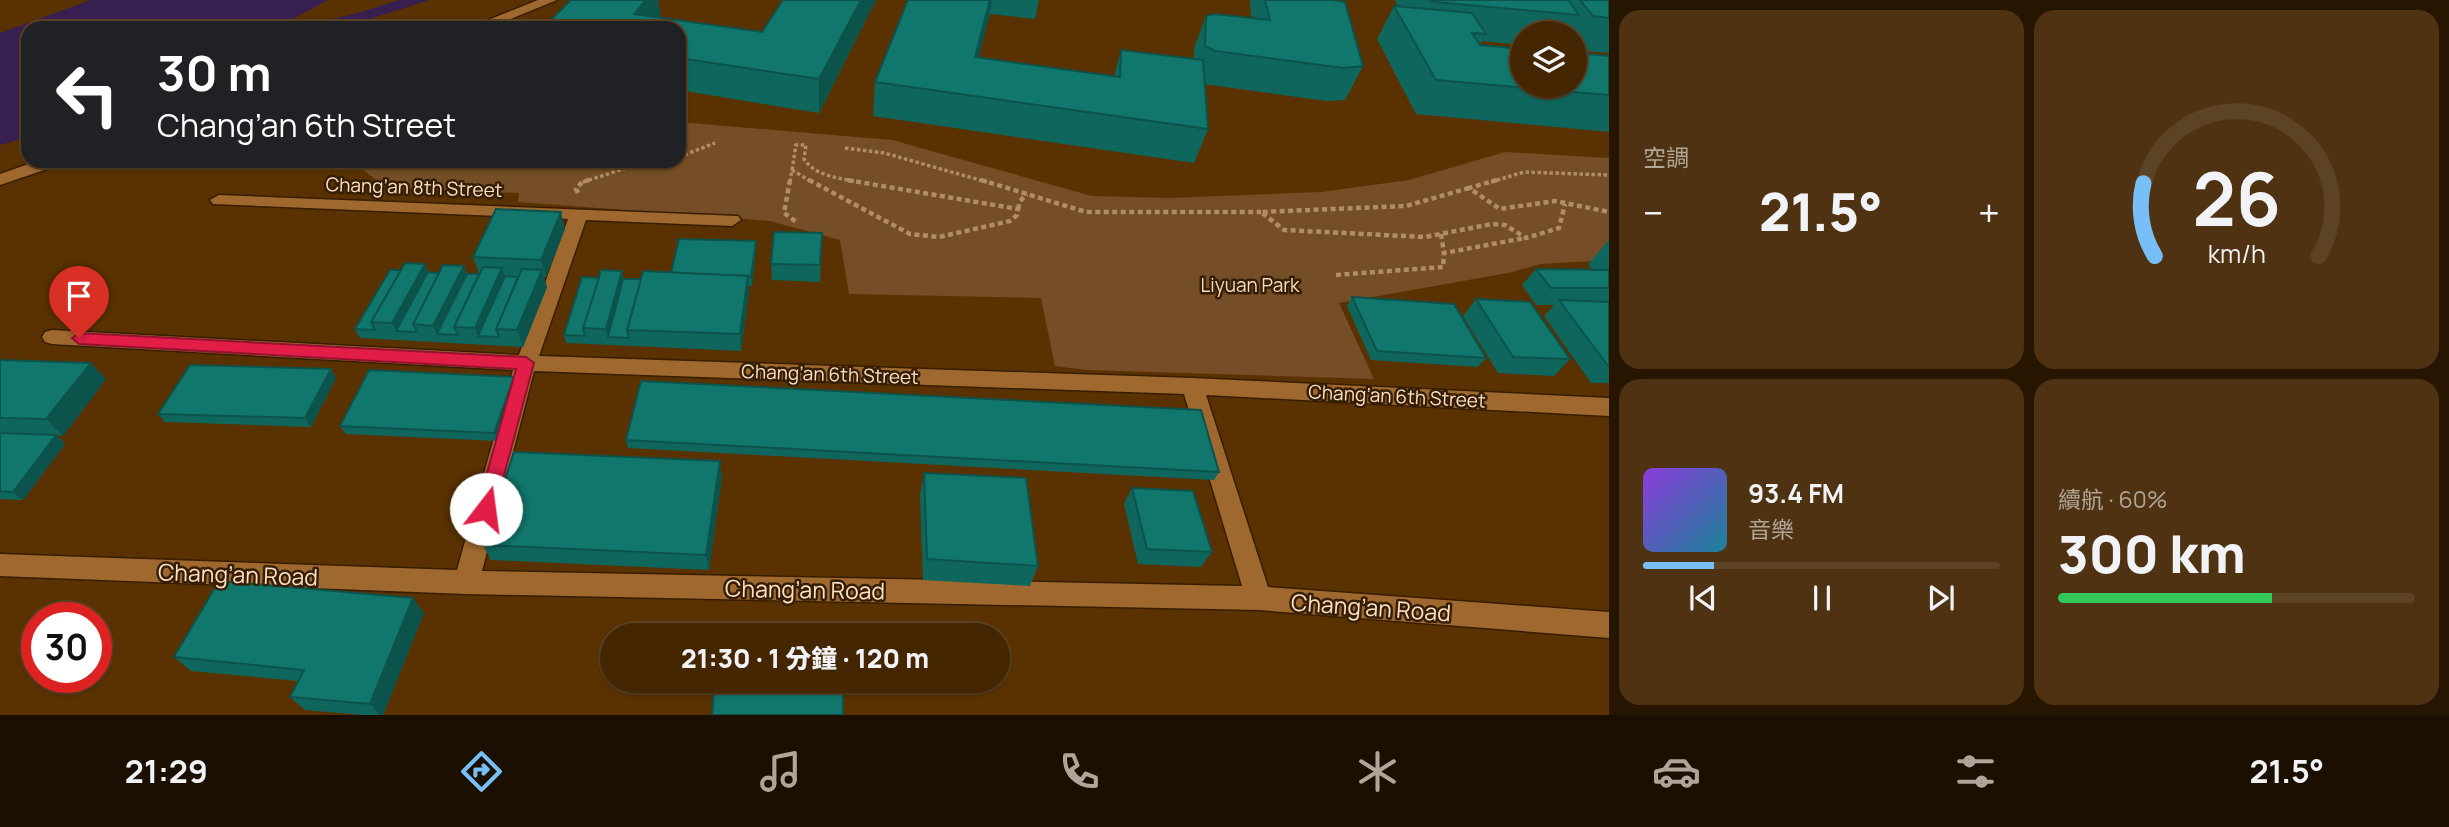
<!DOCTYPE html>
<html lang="zh-TW">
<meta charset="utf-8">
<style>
body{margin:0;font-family:Manrope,"Noto Sans TC",sans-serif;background:#4e3211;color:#f1f3f6;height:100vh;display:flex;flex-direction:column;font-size:26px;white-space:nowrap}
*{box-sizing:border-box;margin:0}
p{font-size:23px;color:#afa599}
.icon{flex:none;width:38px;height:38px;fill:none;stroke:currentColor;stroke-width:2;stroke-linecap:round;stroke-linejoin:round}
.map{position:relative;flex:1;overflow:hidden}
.drawer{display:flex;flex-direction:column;gap:10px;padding:10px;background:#251501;width:840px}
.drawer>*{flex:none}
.hud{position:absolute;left:21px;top:21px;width:665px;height:147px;border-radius:21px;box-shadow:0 2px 5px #0004,0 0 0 2px #5c4324;background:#202124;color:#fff;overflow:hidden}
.fabs{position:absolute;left:1510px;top:21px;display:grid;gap:14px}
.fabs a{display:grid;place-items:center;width:77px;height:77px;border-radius:50%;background:#442602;box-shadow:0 2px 5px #0004,0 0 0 2px #5c4324;font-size:35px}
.speed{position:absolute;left:21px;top:602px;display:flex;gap:14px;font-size:35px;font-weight:700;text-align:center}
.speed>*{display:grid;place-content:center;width:91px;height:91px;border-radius:50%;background:#442602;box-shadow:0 2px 5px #0004,0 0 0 2px #5c4324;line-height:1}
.speed .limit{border:10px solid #d22;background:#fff;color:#111}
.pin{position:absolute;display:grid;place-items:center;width:60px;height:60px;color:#fff;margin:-72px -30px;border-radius:50% 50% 50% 0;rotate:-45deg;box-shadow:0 0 7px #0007}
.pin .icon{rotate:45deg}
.me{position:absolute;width:77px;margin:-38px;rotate:15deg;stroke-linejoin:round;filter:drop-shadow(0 0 5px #0008)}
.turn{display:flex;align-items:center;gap:24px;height:147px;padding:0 21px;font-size:32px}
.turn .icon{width:91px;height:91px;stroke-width:2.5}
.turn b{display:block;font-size:49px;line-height:60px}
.big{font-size:52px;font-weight:800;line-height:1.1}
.drawer .card{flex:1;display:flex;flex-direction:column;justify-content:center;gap:10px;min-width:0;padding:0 24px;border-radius:21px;background:#4e3211}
.drawer .dial{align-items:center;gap:0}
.dial svg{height:182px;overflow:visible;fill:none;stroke:#5c4324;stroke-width:7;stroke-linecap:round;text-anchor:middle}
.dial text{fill:#f1f3f6;stroke:none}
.song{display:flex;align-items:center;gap:21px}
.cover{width:84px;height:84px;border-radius:10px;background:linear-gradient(135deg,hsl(270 70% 55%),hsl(190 70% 35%))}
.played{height:7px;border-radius:4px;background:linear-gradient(90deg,#78bff7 20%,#5c4324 20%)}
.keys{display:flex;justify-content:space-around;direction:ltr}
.heat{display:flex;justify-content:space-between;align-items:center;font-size:38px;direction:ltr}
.charge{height:10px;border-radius:5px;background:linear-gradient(90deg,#34c759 60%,#5c4324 0)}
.drawer .tiles{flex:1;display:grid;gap:10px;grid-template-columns:repeat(2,1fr)}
.trip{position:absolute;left:600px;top:623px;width:410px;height:70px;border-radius:35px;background:#442602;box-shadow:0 2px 5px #0004,0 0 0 2px #5c4324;font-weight:800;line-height:70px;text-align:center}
.dock{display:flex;height:112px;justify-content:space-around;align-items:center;background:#1b0f01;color:#afa599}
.dock .icon{width:49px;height:49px}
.dock .active{color:#78bff7}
.dock b{font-size:32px;color:#f1f3f6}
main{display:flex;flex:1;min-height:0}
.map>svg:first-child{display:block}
.green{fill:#754d26}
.water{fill:#372051}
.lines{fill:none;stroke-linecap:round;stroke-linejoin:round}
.street-casing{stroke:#381d00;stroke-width:3}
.path-far1{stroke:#b08d68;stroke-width:3.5;stroke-dasharray:3.5 2.5;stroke-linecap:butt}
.path{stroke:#b08d68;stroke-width:4.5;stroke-dasharray:5 3.5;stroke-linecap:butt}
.street{fill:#9f682f;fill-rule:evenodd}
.wall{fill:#0f665d}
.shaded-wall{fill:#0c534c}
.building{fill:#11776c;stroke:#0c534c;stroke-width:2}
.route{fill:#e11d48;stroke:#92132f;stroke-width:2}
.labels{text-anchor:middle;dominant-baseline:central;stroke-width:5;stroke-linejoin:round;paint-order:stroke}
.street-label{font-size:19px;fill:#fedfc3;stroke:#351e06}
.park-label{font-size:19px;fill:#f6d9bf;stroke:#351e06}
.near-street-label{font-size:23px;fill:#fedfc3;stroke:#351e06}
</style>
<main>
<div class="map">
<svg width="1609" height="715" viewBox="0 0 1609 715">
<rect width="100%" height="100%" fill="#5a3202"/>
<polygon class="green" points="679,122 892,140 1092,196 1170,198 1321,192 1409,180 1505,152 1609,158 1609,260 1541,264 1508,273 1339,303 1374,379 1087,370 1055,366 1041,298 849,294 840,240 770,221 518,202 519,193 387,188 351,161 679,161"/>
<g class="water">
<polygon points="91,0 328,0 276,28 28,28 28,137 0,145 0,33"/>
<polygon points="399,0 430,0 360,22 331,28 292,28 358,13"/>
</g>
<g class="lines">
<defs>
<g id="street">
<polygon points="538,0 557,0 488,28 468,28"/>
<polygon points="37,161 61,161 59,165 0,185 0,174"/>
<path d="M219,195L738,216L741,220L732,226L586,220L539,356L1192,378L1609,398V416L1206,395L1268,587L1609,612V638L1259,610L466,594L0,576V554L457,570L513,370L52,344L45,342L42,337L45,332L52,330L519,355L568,219L213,204L210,200ZM534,371L1184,394L1242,586L482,571Z"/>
</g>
</defs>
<use href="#street" class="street-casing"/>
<g class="path-far1">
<polyline points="845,148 884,153 987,182"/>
<polyline points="679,157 715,143"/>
<polyline points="792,170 812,182"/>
<path d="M792,170L796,145H806L804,159C815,176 839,178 858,182"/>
<polyline points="583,182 648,161"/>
<polyline points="790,182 792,170"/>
<polyline points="1491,182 1524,172 1609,175"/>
</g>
<g class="path">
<polyline points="790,180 784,213 798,223"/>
<polyline points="809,180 910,234 939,237 1010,221 1017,215 1018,209 847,180"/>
<polyline points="981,180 1086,212 1261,212"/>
<polyline points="1497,180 1469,188 1500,209 1555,201 1609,212"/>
<polyline points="1469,188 1406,206 1261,212 1284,230 1425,237 1492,224 1505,225 1526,238 1559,228 1565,204"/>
<polyline points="578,193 576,189 582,182 589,180"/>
<polyline points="1018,209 1020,201 1027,194"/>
<polyline points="1441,234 1444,253"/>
<polyline points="1336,275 1443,267 1444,253 1525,238"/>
</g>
<use href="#street" class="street"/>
</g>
<g class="wall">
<polygon points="658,0 661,18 762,32 783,0 876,0 819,113 679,90 679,28 543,28"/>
<polygon points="908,0 1039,0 1035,19 990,14 978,58 1114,76 1121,50 1194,59 1194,48 1206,16 1253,18 1254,17 1251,16 1250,0 1336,0 1363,66 1345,100 1326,101 1204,84 1208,129 1194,163 873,116 875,82"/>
<polygon points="1395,0 1609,0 1609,53 1575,50 1575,33 1522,33 1522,45 1482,41 1480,45 1609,56 1609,132 1416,114 1377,39 1394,6 1398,7"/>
<polygon points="565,229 546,277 544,277 547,287 523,347 360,338 355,329 401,270 425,264 428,272 440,273 464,266 467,274 479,274 473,257"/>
<polygon points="822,233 820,282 772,280 771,264"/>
<polygon points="1609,240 1609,383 1591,383 1544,316 1554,305 1536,305 1522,285 1536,269 1592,269 1588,264"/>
<polygon points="756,250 752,286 749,286 749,292 741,351 566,343 564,335 599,278 622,271 623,279 641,279 671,273"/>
<polygon points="1352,297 1486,358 1478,367 1371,360 1347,306"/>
<polygon points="1476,299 1570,359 1554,376 1498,373 1463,316"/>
<polygon points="0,360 106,379 63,436 57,435 65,444 23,500 0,499"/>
<polygon points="514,377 518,385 498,441 346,434 340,426"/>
<polygon points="336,378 311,427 165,422 158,414"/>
<polygon points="626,440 1219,472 1214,480 628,448"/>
<polygon points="924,473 1038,566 1030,586 923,580 920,495"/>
<polygon points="722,477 709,570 491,560 483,545"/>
<polygon points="1132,488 1212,552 1201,567 1138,564 1124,504"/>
<polygon points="424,613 383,715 363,715 305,710 290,697 298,681 191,671 174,657"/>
</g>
<g class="shaded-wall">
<polygon points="646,0 658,0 661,20 634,14"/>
<polygon points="861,0 876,0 819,113 819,79"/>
<polygon points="990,0 992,0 990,14 970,91 975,57"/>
<polygon points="561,212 565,229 546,277 541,260"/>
<polygon points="756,241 756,250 752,286 751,277"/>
<polygon points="425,264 432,281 396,331 401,340 392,323"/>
<polygon points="464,266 470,283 437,334 433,326"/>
<polygon points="502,268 508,285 478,336 482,345 475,328"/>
<polygon points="542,270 547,287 523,347 517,330"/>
<polygon points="622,271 625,288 608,337 606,329"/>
<polygon points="748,276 749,292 741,351 740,334"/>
<polygon points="91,363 106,379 63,436 46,419"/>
<polygon points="331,369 336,378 311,427 305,418"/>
<polygon points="514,377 518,385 498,441 494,433"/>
<polygon points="56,435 65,444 23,500 13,492"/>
<polygon points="720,461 722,477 709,570 706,555"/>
<polygon points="413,598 424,613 383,715 380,715 370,704"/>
</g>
<g class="building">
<polygon points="571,0 646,0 634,14 762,32 783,0 861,0 819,79 679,58 679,28 543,28"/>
<polygon points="908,0 990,0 975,57 1120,77 1121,50 1203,60 1208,129 875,82"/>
<polygon points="1265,0 1332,0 1345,2 1363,66 1343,68 1215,51 1205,46 1206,16 1214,14 1270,20"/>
<polygon points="1430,0 1568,0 1579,15 1435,2"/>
<polygon points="1580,0 1609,0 1609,18 1593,16"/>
<polygon points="1394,6 1472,13 1486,34 1472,33 1480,45 1522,49 1522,86 1575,86 1575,53 1609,56 1609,95 1436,80"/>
<polygon points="496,209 561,212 541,260 473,257"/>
<polygon points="774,232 822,233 820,265 771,264"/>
<polygon points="679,239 756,241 751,277 748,277 748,276 671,273"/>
<polygon points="405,263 425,264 392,323 371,322"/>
<polygon points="443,265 464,266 433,326 413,324"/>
<polygon points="483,267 502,268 475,328 454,327"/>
<polygon points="522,269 542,270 517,330 496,329"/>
<polygon points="1536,269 1609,270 1609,288 1551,288"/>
<polygon points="390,270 401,270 371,322 375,330 355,329"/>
<polygon points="601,270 622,271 606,329 583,328"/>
<polygon points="643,271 748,276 740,334 627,330"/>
<polygon points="428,272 439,273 413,324 417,332 396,331"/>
<polygon points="467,274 479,274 454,327 458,335 437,334"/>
<polygon points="505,276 518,277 496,329 499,337 478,336"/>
<polygon points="582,277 599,278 583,328 585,336 564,335"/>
<polygon points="623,279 641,279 627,330 629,338 608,337"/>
<polygon points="1352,297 1454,304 1486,358 1377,351"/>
<polygon points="1476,299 1530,302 1570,359 1513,357"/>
<polygon points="1559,300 1609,302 1609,366 1608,366"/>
<polygon points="0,360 91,363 46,419 0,418"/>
<polygon points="190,365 331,369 305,418 158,414"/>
<polygon points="369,370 514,377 494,433 340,426"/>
<polygon points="641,381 1201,410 1219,472 626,440"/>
<polygon points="0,433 56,435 13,492 0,491"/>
<polygon points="514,452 720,461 706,555 483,545"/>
<polygon points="924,473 1026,478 1038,566 927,559"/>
<polygon points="1132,488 1193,491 1212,552 1147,549"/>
<polygon points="219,581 413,598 370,704 290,697 304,670 174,657"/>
<polygon points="715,681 843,681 843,715 712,715"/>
</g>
<polygon class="route" points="79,333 526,357 534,363 495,509 492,515 486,517 479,515 477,509 516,369 79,344 72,338"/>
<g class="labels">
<g class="street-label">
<text transform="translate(414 187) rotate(2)">Chang’an 8th Street</text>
<text transform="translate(830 374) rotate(2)">Chang’an 6th Street</text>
<text transform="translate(1397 396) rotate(3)">Chang’an 6th Street</text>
</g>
<g class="park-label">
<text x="1250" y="285">Liyuan Park</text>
</g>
<g class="near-street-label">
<text transform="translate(238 574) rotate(2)">Chang’an Road</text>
<text transform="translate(805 589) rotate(1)">Chang’an Road</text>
<text transform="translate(1371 607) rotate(4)">Chang’an Road</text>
</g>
</g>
</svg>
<div class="fabs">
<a><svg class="icon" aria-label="layers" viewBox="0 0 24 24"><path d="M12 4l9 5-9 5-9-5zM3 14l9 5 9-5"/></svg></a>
</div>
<div class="speed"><div class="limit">30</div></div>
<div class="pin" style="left:79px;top:338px;background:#d93025"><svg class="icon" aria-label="arrive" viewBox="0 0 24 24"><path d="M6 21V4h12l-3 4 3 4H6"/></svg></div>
<svg class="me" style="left:486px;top:509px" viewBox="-20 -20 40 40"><circle r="19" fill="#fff"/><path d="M0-13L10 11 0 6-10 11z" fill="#e11d48"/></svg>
<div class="trip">21:30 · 1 分鐘 · 120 m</div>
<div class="hud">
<div class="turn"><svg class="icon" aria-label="left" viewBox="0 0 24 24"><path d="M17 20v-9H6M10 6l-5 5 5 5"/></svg><div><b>30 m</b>Chang’an 6th Street</div></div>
</div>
</div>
<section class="drawer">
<div class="tiles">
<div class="card"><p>空調</p>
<div class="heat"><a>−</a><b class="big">21.5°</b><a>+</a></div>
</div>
<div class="card dial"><svg viewBox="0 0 100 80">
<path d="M14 69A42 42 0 1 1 86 69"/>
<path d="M14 69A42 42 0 0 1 9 37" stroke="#78bff7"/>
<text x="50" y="56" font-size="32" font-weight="700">26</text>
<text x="50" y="72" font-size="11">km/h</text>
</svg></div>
<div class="card">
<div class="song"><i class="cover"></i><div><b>93.4 FM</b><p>音樂</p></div></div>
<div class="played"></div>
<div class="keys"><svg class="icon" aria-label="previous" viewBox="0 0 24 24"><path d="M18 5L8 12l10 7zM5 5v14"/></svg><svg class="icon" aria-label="pause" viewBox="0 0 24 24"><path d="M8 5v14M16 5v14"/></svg><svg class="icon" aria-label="next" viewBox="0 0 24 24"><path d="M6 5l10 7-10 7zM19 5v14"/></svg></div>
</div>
<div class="card"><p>續航 · 60%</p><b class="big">300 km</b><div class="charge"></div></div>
</div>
</section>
</main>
<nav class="dock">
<b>21:29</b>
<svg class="icon active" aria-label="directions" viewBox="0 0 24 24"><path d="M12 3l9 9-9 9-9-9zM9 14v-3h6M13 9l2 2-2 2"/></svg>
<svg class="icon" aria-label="music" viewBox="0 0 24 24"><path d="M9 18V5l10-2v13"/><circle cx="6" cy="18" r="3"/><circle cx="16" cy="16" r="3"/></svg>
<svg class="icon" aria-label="phone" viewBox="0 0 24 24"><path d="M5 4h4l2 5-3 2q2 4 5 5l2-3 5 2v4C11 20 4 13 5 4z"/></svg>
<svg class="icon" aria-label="climate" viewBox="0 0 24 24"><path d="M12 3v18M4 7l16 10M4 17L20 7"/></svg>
<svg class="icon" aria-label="car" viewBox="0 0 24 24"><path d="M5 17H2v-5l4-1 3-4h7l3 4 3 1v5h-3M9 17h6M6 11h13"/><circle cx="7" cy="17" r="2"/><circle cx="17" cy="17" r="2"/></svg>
<svg class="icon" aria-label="filters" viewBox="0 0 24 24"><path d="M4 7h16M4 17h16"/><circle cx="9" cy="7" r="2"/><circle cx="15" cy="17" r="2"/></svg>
<b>21.5°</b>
</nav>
